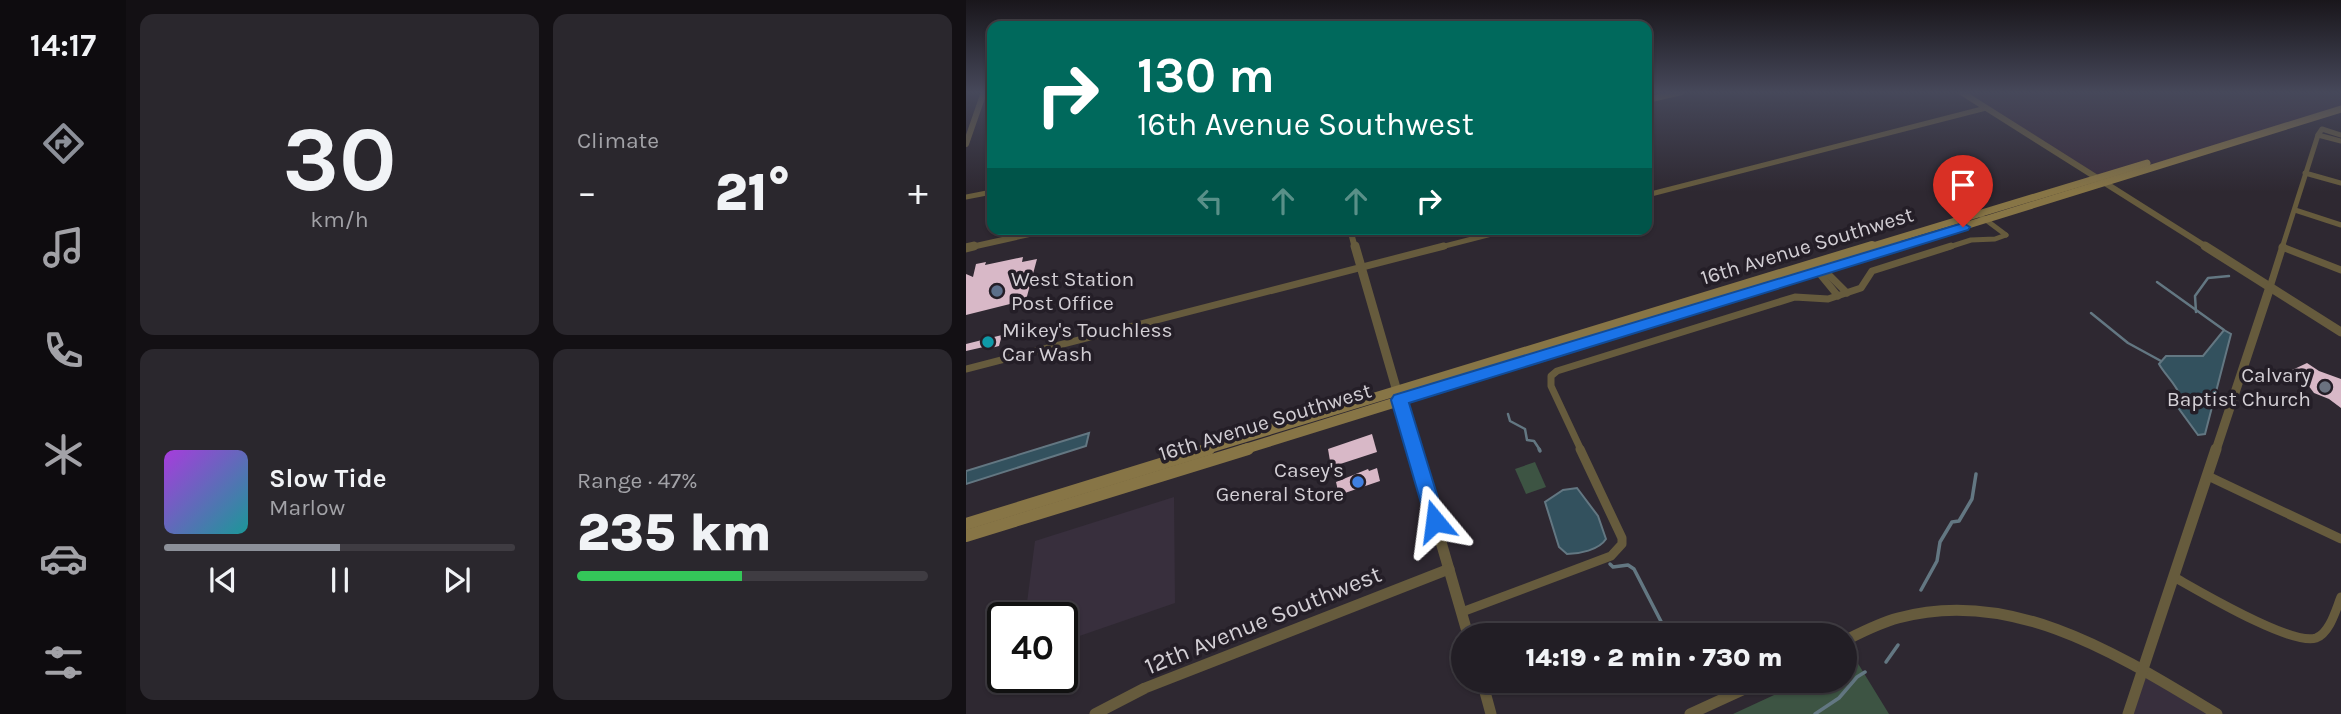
<!DOCTYPE html>
<meta charset="utf-8">
<style>
body{margin:0;font-family:Karla,sans-serif;background:#2a272d;color:#f1f3f6;height:100vh;display:flex;flex-direction:column;font-size:26px;white-space:nowrap}
*{box-sizing:border-box;margin:0}
p{font-size:23px;color:#a2a2a7}
.icon{flex:none;width:38px;height:38px;fill:none;stroke:currentColor;stroke-width:2;stroke-linecap:round;stroke-linejoin:round}
.map{position:relative;flex:1;overflow:hidden}
.side{display:flex;flex-direction:column;gap:14px;padding:14px;background:#131014;width:840px}
.side>*{flex:none}
.hud{position:absolute;left:21px;top:21px;width:665px;height:214px;border-radius:14px;box-shadow:0 2px 5px #0004,0 0 0 2px #3f3c42;background:#00695c;color:#fff;overflow:hidden}
.speed{position:absolute;left:21px;top:602px;display:flex;gap:14px;font-size:35px;font-weight:700;text-align:center}
.speed>*{display:grid;place-content:center;width:91px;height:91px;border-radius:50%;background:#221e25;box-shadow:0 2px 5px #0004,0 0 0 2px #3f3c42;line-height:1}
.speed .limit{border:4px solid #111;border-radius:10px;background:#fff;color:#111}
.pin{position:absolute;display:grid;place-items:center;width:60px;height:60px;color:#fff;margin:-72px -30px;border-radius:50% 50% 50% 0;rotate:-45deg;box-shadow:0 0 7px #0007}
.pin .icon{rotate:45deg}
.me{position:absolute;width:77px;margin:-38px;rotate:344deg;stroke-linejoin:round;filter:drop-shadow(0 0 5px #0008)}
.turn{display:flex;align-items:center;gap:24px;height:147px;padding:0 35px;font-size:32px}
.turn .icon{width:91px;height:91px;stroke-width:2.5}
.turn b{display:block;font-size:49px;line-height:60px}
.lanes{display:flex;align-items:center;height:66px;padding:0 35px;background:#0003;justify-content:center;gap:35px;direction:ltr}
.lanes .off{opacity:.35}
.big{font-size:52px;font-weight:800;line-height:1.1}
.side .tile{flex:1;display:flex;flex-direction:column;justify-content:center;gap:10px;min-width:0;padding:0 24px;border-radius:14px;background:#2a272d}
.side .dial{align-items:center;gap:0}
.dial b{font-size:91px;line-height:1}
.song{display:flex;align-items:center;gap:21px}
.cover{width:84px;height:84px;border-radius:10px;background:linear-gradient(135deg,hsl(280 70% 55%),hsl(180 70% 35%))}
.played{height:7px;border-radius:4px;background:linear-gradient(90deg,#8c9099 50%,#3f3c42 50%)}
.keys{display:flex;justify-content:space-around;direction:ltr}
.heat{display:flex;justify-content:space-between;align-items:center;font-size:38px;direction:ltr}
.charge{height:10px;border-radius:5px;background:linear-gradient(90deg,#34c759 47%,#3f3c42 0)}
.side .tiles{flex:1;display:grid;gap:14px;grid-template-columns:repeat(2,1fr)}
.trip{position:absolute;left:485px;top:623px;width:406px;height:70px;border-radius:35px;background:#221e25;box-shadow:0 2px 5px #0004,0 0 0 2px #3f3c42;font-weight:800;line-height:70px;text-align:center}
main{display:flex;flex:1;min-height:0}
.dock{display:flex;flex-direction:column;width:126px;justify-content:space-around;align-items:center;background:#0e0c0f;color:#a2a2a7}
.dock .icon{width:49px;height:49px}
.dock .current{color:#8c9099}
.dock b{font-size:32px;color:#f1f3f6}
.map>svg:first-child{display:block}
.built{fill:#382f3d}
.industrial{fill:#382d3c}
.green{fill:#3d5443}
.water{fill:#33515e;stroke:#637782;stroke-width:2}
.lines{fill:none;stroke-linecap:round;stroke-linejoin:round}
.stream-far1{stroke:#637782;stroke-width:2.5}
.stream{stroke:#637782;stroke-width:3.5}
.building{fill:#d8b8c7}
.minor-far2{stroke:#665b3d;stroke-width:5}
.minor-far1{stroke:#665b3d;stroke-width:7}
.minor{stroke:#665b3d;stroke-width:9}
.tertiary-far2{stroke:#665b3d;stroke-width:6}
.tertiary-far1{stroke:#665b3d;stroke-width:9}
.tertiary{stroke:#665b3d;stroke-width:11}
.secondary-far2{stroke:#877546;stroke-width:7}
.secondary-far1{stroke:#877546;stroke-width:10}
.secondary{stroke:#877546;stroke-width:12}
.route{fill:#1a73e8;stroke:#114b97;stroke-width:2}
.service-dot{fill:#5c6f8a;stroke:#241e27;stroke-width:2.5}
.culture-dot{fill:#0f9aa8;stroke:#241e27;stroke-width:2.5}
.worship-dot{fill:#6b7280;stroke:#241e27;stroke-width:2.5}
.shop-dot{fill:#3f7fe0;stroke:#241e27;stroke-width:2.5}
.labels{text-anchor:middle;dominant-baseline:central;stroke-width:7;stroke-linejoin:round;paint-order:stroke}
.street-label{font-size:21px;fill:#d3cfd5;stroke:#241e27}
.poi-label{font-size:21px;fill:#d3cfd5;stroke:#241e27;text-anchor:start}
.near-street-label{font-size:24px;fill:#d3cfd5;stroke:#241e27}
</style>
<main>
<nav class="dock">
<b>14:17</b>
<svg class="icon current" aria-label="directions" viewBox="0 0 24 24"><path d="M12 3l9 9-9 9-9-9zM9 14v-3h6M13 9l2 2-2 2"/></svg>
<svg class="icon" aria-label="music" viewBox="0 0 24 24"><path d="M9 18V5l10-2v13"/><circle cx="6" cy="18" r="3"/><circle cx="16" cy="16" r="3"/></svg>
<svg class="icon" aria-label="phone" viewBox="0 0 24 24"><path d="M5 4h4l2 5-3 2q2 4 5 5l2-3 5 2v4C11 20 4 13 5 4z"/></svg>
<svg class="icon" aria-label="climate" viewBox="0 0 24 24"><path d="M12 3v18M4 7l16 10M4 17L20 7"/></svg>
<svg class="icon" aria-label="car" viewBox="0 0 24 24"><path d="M5 17H2v-5l4-1 3-4h7l3 4 3 1v5h-3M9 17h6M6 11h13"/><circle cx="7" cy="17" r="2"/><circle cx="17" cy="17" r="2"/></svg>
<svg class="icon" aria-label="filters" viewBox="0 0 24 24"><path d="M4 7h16M4 17h16"/><circle cx="9" cy="7" r="2"/><circle cx="15" cy="17" r="2"/></svg>
</nav>
<section class="side">
<div class="tiles">
<div class="tile dial"><b>30</b><p>km/h</p></div>
<div class="tile"><p>Climate</p>
<div class="heat"><a>−</a><b class="big">21°</b><a>+</a></div>
</div>
<div class="tile">
<div class="song"><i class="cover"></i><div><b>Slow Tide</b><p>Marlow</p></div></div>
<div class="played"></div>
<div class="keys"><svg class="icon" aria-label="previous" viewBox="0 0 24 24"><path d="M18 5L8 12l10 7zM5 5v14"/></svg><svg class="icon" aria-label="pause" viewBox="0 0 24 24"><path d="M8 5v14M16 5v14"/></svg><svg class="icon" aria-label="next" viewBox="0 0 24 24"><path d="M6 5l10 7-10 7zM19 5v14"/></svg></div>
</div>
<div class="tile"><p>Range · 47%</p><b class="big">235 km</b><div class="charge"></div></div>
</div>
</section>
<div class="map">
<svg width="1375" height="714" viewBox="0 0 1375 714">
<rect width="100%" height="100%" fill="#2e2831"/>
<g class="built">
<polygon points="208,497 209,603 96,642 96,618 59,618 69,541"/>
<polygon points="1177,670 1251,714 1162,714"/>
</g>
<polygon class="industrial" points="995,92 1375,92 1375,109 1139,183"/>
<g class="green">
<polygon points="569,462 580,487 560,494 549,469"/>
<polygon points="888,657 923,714 767,714 838,681 878,681 879,662"/>
</g>
<g class="water">
<path d="M1258,330L1265,334L1239,434L1232,435L1208,402L1214,396C1211,385 1199,375 1193,364L1200,356H1237Z"/>
<polygon points="123,433 120,446 0,484 0,471"/>
<path d="M611,488L632,516L640,539C633,550 613,554 601,554L593,547L579,502L597,490Z"/>
</g>
<g class="lines">
<g class="stream-far1">
<polyline points="1191,282 1258,330"/>
<polyline points="1230,312 1229,296 1242,278 1263,276"/>
<polyline points="1125,313 1162,343 1195,361"/>
<polyline points="542,414 544,421 559,429 561,440 568,441 574,450"/>
</g>
<g class="stream">
<polyline points="573,449 574,451"/>
<polyline points="644,564 647,567 662,565 668,569 702,635"/>
<polyline points="955,590 971,561 974,542 986,522 993,521 1006,499 1010,474"/>
<polyline points="920,662 932,645"/>
<polyline points="849,714 873,698 891,677 899,672"/>
</g>
</g>
<g class="building">
<polygon points="57,257 56,262 71,259 60,300 0,315 0,274 7,277 10,264 20,262 19,265"/>
<polygon points="36,335 33,346 21,349 22,346 0,351 0,344"/>
<polygon points="1341,363 1353,371 1375,379 1375,408 1363,399 1348,393 1339,381 1324,371"/>
<polygon points="406,434 411,452 365,467 362,449"/>
<polygon points="411,468 414,481 373,495 370,482 402,469 403,471"/>
</g>
<g class="lines">
<g class="minor-far2">
<polyline points="1352,135 1375,141"/>
<polyline points="1339,173 1375,183"/>
<polyline points="681,195 1020,108"/>
<polyline points="0,197 26,192"/>
<polyline points="1329,210 1375,225"/>
<polyline points="1016,217 1040,235"/>
<polyline points="471,248 545,229"/>
<polyline points="980,248 1005,240 1029,239 1040,235"/>
<polyline points="1316,248 1352,135 1356,129 1375,135"/>
</g>
<g class="minor-far1">
<polyline points="1316,247 1375,270"/>
<polyline points="849,268 872,296"/>
<polyline points="857,269 881,293"/>
<polyline points="1304,287 1317,246"/>
<polyline points="0,369 478,246"/>
<polyline points="615,450 585,386 585,376 591,371 829,297 862,299 895,288 906,271 985,246"/>
</g>
<g class="minor">
<polyline points="1242,476 1375,539"/>
<path d="M1208,577C1233,591 1325,646 1350,638C1364,633 1370,609 1375,597"/>
<polyline points="496,612 645,556 656,544 656,538 614,449"/>
</g>
<g class="tertiary-far2">
<polyline points="995,92 1242,248"/>
<polyline points="681,100 716,92"/>
<polyline points="0,144 18,92"/>
<polyline points="384,229 389,248"/>
<polyline points="1,248 86,229"/>
</g>
<g class="tertiary-far1">
<polyline points="389,246 448,450"/>
<polyline points="1239,246 1375,332"/>
<polyline points="0,248 8,246"/>
<polyline points="1250,450 1304,287"/>
</g>
<g class="tertiary">
<polyline points="448,449 502,635"/>
<path d="M878,641C896,632 913,623 932,618C1048,586 1156,657 1251,714"/>
<polyline points="516,681 525,714"/>
<polyline points="129,714 179,688 483,569"/>
<polyline points="724,714 796,681"/>
<polyline points="1162,714 1250,449"/>
</g>
<g class="secondary-far2">
<polyline points="900,248 1181,163"/>
<polyline points="928,248 1375,109"/>
</g>
<g class="secondary-far1">
<polyline points="237,450 906,246"/>
<polyline points="276,450 933,246"/>
</g>
<g class="secondary">
<polyline points="0,524 243,449"/>
<polyline points="0,536 282,449"/>
</g>
</g>
<linearGradient id="sky" x2="0" y2="1"><stop stop-color="#19161b"/><stop offset="0.48" stop-color="#46485a"/><stop offset="1" stop-color="#46485a" stop-opacity="0"/></linearGradient>
<rect width="1375" height="192" fill="url(#sky)"/>
<polygon class="route" points="997,223 1004,227 1002,230 443,403 479,521 476,527 469,530 462,527 425,400 428,395"/>
<circle class="service-dot" cx="31" cy="291" r="7"/>
<circle class="culture-dot" cx="22" cy="342" r="7"/>
<circle class="worship-dot" cx="1359" cy="387" r="7"/>
<circle class="shop-dot" cx="392" cy="482" r="7"/>
<g class="labels">
<g class="street-label">
<text transform="translate(841 246) rotate(-17)">16th Avenue Southwest</text>
<text transform="translate(299 422) rotate(-17)">16th Avenue Southwest</text>
</g>
<g class="poi-label">
<text x="45" y="279">West Station<tspan x="45" dy="24">Post Office</tspan></text>
<text x="36" y="330">Mikey's Touchless<tspan x="36" dy="24">Car Wash</tspan></text>
<text x="1345" y="375" text-anchor="end">Calvary<tspan x="1345" dy="24">Baptist Church</tspan></text>
<text x="378" y="470" text-anchor="end">Casey's<tspan x="378" dy="24">General Store</tspan></text>
</g>
<g class="near-street-label">
<text transform="translate(297 620) rotate(-22)">12th Avenue Southwest</text>
</g>
</g>
</svg>
<div class="speed"><div class="limit">40</div></div>
<div class="pin" style="left:997px;top:227px;background:#d93025"><svg class="icon" aria-label="arrive" viewBox="0 0 24 24"><path d="M6 21V4h12l-3 4 3 4H6"/></svg></div>
<svg class="me" style="left:469px;top:521px" viewBox="-20 -20 40 40"><path d="M0-17L14 15 0 8-14 15z" fill="#1a73e8" stroke="#fff" stroke-width="4"/></svg>
<div class="trip">14:19 · 2 min · 730 m</div>
<div class="hud">
<div class="turn"><svg class="icon" aria-label="right" viewBox="0 0 24 24"><path d="M7 20v-9h11M14 6l5 5-5 5"/></svg><div><b>130 m</b>16th Avenue Southwest</div></div>
<div class="lanes"><svg class="icon off" aria-label="left" viewBox="0 0 24 24"><path d="M17 20v-9H6M10 6l-5 5 5 5"/></svg><svg class="icon off" aria-label="ahead" viewBox="0 0 24 24"><path d="M12 20V5M6 11l6-6 6 6"/></svg><svg class="icon off" aria-label="ahead" viewBox="0 0 24 24"><path d="M12 20V5M6 11l6-6 6 6"/></svg><svg class="icon" aria-label="right" viewBox="0 0 24 24"><path d="M7 20v-9h11M14 6l5 5-5 5"/></svg></div>
</div>
</div>
</main>
